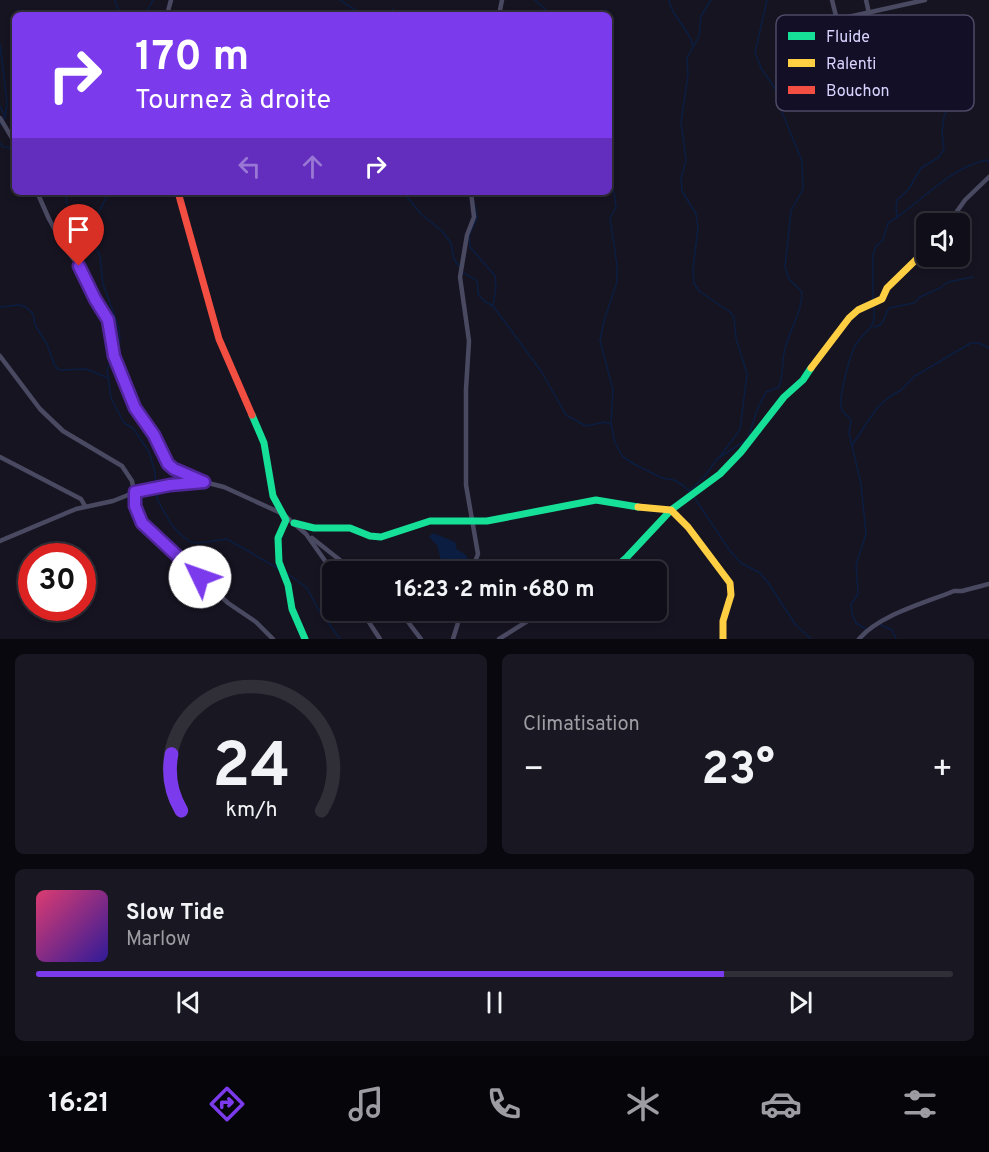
<!DOCTYPE html>
<html lang="fr">
<meta charset="utf-8">
<style>
body{margin:0;font-family:Overpass,sans-serif;background:#191822;color:#f1f3f6;height:100vh;display:flex;flex-direction:column;font-size:22px;white-space:nowrap}
*{box-sizing:border-box;margin:0}
p{font-size:20px;color:#9c9ca2}
.icon{flex:none;width:33px;height:33px;fill:none;stroke:currentColor;stroke-width:2;stroke-linecap:round;stroke-linejoin:round}
.map{position:relative;height:639px;overflow:hidden}
.panel{display:flex;flex-direction:column;gap:15px;padding:15px;background:#09080e;flex:1}
.panel>*{flex:none}
.top-card{position:absolute;left:12px;top:12px;width:600px;height:183px;border-radius:9px;box-shadow:0 3px 9px #0003,0 0 0 2px #302f38;background:#7c3aed;color:#fff;overflow:hidden}
.tools{position:absolute;left:916px;top:213px;display:grid;gap:12px}
.tools a{display:grid;place-items:center;width:54px;height:54px;border-radius:9px;background:#100f19;box-shadow:0 3px 9px #0003,0 0 0 2px #302f38;font-size:30px}
.speed{position:absolute;left:18px;top:543px;display:flex;gap:12px;font-size:30px;font-weight:700;text-align:center}
.speed>*{display:grid;place-content:center;width:78px;height:78px;border-radius:50%;background:#100f19;box-shadow:0 3px 9px #0003,0 0 0 2px #302f38;line-height:1}
.speed .limit{border:9px solid #d22;background:#fff;color:#111}
.pin{position:absolute;display:grid;place-items:center;width:51px;height:51px;color:#fff;margin:-62px -26px;border-radius:50% 50% 50% 0;rotate:-45deg;box-shadow:0 0 6px #0007}
.pin .icon{rotate:45deg}
.me{position:absolute;width:66px;margin:-33px;rotate:312deg;stroke-linejoin:round;filter:drop-shadow(0 0 4px #0008)}
.turn{display:flex;align-items:center;gap:21px;height:126px;padding:0 24px;font-size:27px}
.turn .icon{width:78px;height:78px;stroke-width:2.5}
.turn b{display:block;font-size:42px;line-height:51px}
.lanes{display:flex;align-items:center;height:57px;padding:0 24px;background:#0003;justify-content:center;gap:30px;direction:ltr}
.lanes .off{opacity:.35}
.big{font-size:45px;font-weight:700;line-height:1.1}
.panel .card{flex:1;display:flex;flex-direction:column;justify-content:center;gap:9px;min-width:0;padding:0 21px;border-radius:9px;background:#191822}
.panel .dial{align-items:center;gap:0}
.dial svg{height:156px;overflow:visible;fill:none;stroke:#302f38;stroke-width:7;stroke-linecap:round;text-anchor:middle}
.dial text{fill:#f1f3f6;stroke:none}
.song{display:flex;align-items:center;gap:18px}
.cover{width:72px;height:72px;border-radius:9px;background:linear-gradient(135deg,hsl(340 70% 55%),hsl(250 70% 35%))}
.played{height:6px;border-radius:3px;background:linear-gradient(90deg,#7c3aed 75%,#302f38 75%)}
.keys{display:flex;justify-content:space-around;direction:ltr}
.heat{display:flex;justify-content:space-between;align-items:center;font-size:33px;direction:ltr}
.panel .tiles{flex:1;display:grid;gap:15px;grid-template-columns:1fr 1fr}
.card:last-child{grid-column:span 2}
.trip{position:absolute;left:322px;top:561px;width:345px;height:60px;border-radius:9px;background:#100f19;box-shadow:0 3px 9px #0003,0 0 0 2px #302f38;font-weight:700;line-height:60px;text-align:center}
.tab-bar{display:flex;height:96px;justify-content:space-around;align-items:center;background:#06060a;color:#9c9ca2}
.tab-bar .icon{width:42px;height:42px}
.tab-bar .selected{color:#7c3aed}
.tab-bar b{font-size:27px;color:#f1f3f6}
.map>svg:first-child{display:block}
.water{fill:#0b1e41}
.lines{fill:none;stroke-linecap:round;stroke-linejoin:round}
.stream{stroke:#0b1e41;stroke-width:1.5}
.street{stroke:#4a4962;stroke-width:4.5}
.fast{stroke:#16e098;stroke-width:7}
.slow{stroke:#ffcf43;stroke-width:7}
.jam{stroke:#f24e42;stroke-width:7}
.route-casing{stroke:#51269a;stroke-width:15}
.route{stroke:#7c3aed;stroke-width:10}
.key{fill:#130f26;stroke:#4e4a67;stroke-width:1.5}
.key-label{font-size:16px;fill:#d9d4ff}
</style>
<div class="map">
<svg width="989" height="639" viewBox="0 0 989 639">
<rect width="100%" height="100%" fill="#161421"/>
<path class="water" d="M433,533L455,542L457,550C466,553 469,557 469,567L458,571H441L440,567L442,564L437,545L429,537Z"/>
<g class="lines">
<g class="stream">
<polyline points="115,0 120,15"/>
<polyline points="340,0 363,15"/>
<polyline points="535,0 547,11 556,15"/>
<path d="M669,0C672,18 690,29 693,46"/>
<polyline points="711,0 701,16 699,36 687,58 688,75 681,122 686,160 681,179 682,191 696,214 698,227 693,270 694,283 699,291 730,312 734,317 736,338 747,374 740,430 720,456"/>
<polyline points="145,15 153,0"/>
<polyline points="391,15 393,9"/>
<polyline points="0,44 7,103 5,117"/>
<polyline points="0,106 5,117 0,125"/>
<polyline points="0,143 3,147 15,148"/>
<polyline points="609,174 615,198 616,207 610,218 617,265 617,282 604,321 600,340 613,390 611,424 615,443 623,457 634,464 662,478 674,480 684,486 691,493"/>
<polyline points="63,192 66,196 68,215 76,235 97,250 100,256 103,284 119,328 120,340 116,353"/>
<polyline points="324,192 343,195 352,192"/>
<polyline points="403,192 421,214 442,231 451,243 454,259 460,268"/>
<polyline points="474,202 477,218 469,236 470,247 495,276 496,287 493,306 541,371 566,415 586,426 605,422 610,424"/>
<polyline points="897,218 896,207 897,200 908,190 921,168 939,157 944,149 942,133 944,117 948,108 949,94 941,78 936,75"/>
<polyline points="95,247 95,220 109,192"/>
<path d="M463,272C476,283 478,273 478,294L484,301L493,306"/>
<path d="M873,302V255L876,246L883,240L888,223C921,203 949,168 986,160L989,162"/>
<polyline points="0,307 19,305 26,307 33,314 35,325 47,344 55,366 59,370 86,369 106,377"/>
<path d="M874,327C885,326 884,315 889,308L914,303L920,297L940,288L948,282L973,277"/>
<polyline points="113,357 107,370 111,398 124,423 133,428 149,452 155,472 157,499 171,524 180,534 190,542 199,543 227,539 279,569"/>
<polyline points="852,445 877,408 889,397 901,390 915,376 971,343 979,343 989,348"/>
<path d="M689,491L704,477L717,459L748,439L757,410L766,392L779,387C783,375 782,364 784,353C788,331 802,314 802,292L789,279L785,267L791,211L803,189L802,161L780,107L777,91L762,70L755,53L767,0"/>
<polyline points="694,497 730,551 741,563 760,573 767,581 795,624 811,639"/>
<polyline points="288,574 307,588 318,609 340,639"/>
<polyline points="879,624 892,630 896,639"/>
<path d="M867,630L856,623L852,614L851,604L858,594L856,565L866,534L861,484L849,433L851,420C849,417 843,413 842,410C837,400 851,351 857,343C869,325 875,332 874,307"/>
</g>
<g class="street">
<polyline points="832,0 837,20"/>
<polyline points="866,0 869,13"/>
<polyline points="167,15 171,0"/>
<polyline points="499,15 502,0"/>
<polyline points="789,30 925,0"/>
<polyline points="0,118 15,143"/>
<polyline points="37,192 49,219 65,248 79,266 95,299 108,320 114,356 135,408 154,435 168,464 174,469 201,481"/>
<polyline points="471,192 474,217 467,235 460,277 469,341 466,389 466,485 478,554 471,572"/>
<polyline points="948,224 965,200 989,177"/>
<polyline points="0,356 40,409 63,431 122,466 132,481 138,515 150,532 228,603 256,622 273,639"/>
<polyline points="0,457 81,499 85,506"/>
<polyline points="312,538 355,572"/>
<polyline points="0,541 76,509 113,501 138,491 170,485 204,482 224,487 283,514 306,534 333,572"/>
<polyline points="361,610 380,639"/>
<polyline points="399,610 421,639"/>
<polyline points="453,639 462,610"/>
<polyline points="499,639 545,610"/>
<path d="M859,639C879,615 925,603 954,591H962L989,584"/>
</g>
<g class="fast">
<polyline points="252,415 264,443 273,496 286,520 278,538 279,562 288,585 292,609 305,639"/>
<polyline points="294,523 314,528 350,528 370,536 381,537 430,521 487,521 596,500 638,507"/>
<polyline points="610,572 627,557 671,510 720,474 741,452 784,397 803,380 811,368"/>
</g>
<g class="slow">
<polyline points="811,368 849,318 858,310 882,299 887,288 927,249"/>
<polyline points="638,507 671,510 688,527 730,583 731,595 723,621 723,639"/>
</g>
<polyline class="jam" points="178,192 219,339 252,415"/>
</g>
<g class="lines">
<defs>
<polyline id="route" points="79,266 95,299 108,320 114,356 135,408 154,435 168,464 174,469 204,482 170,485 135,492 135,506 142,523 200,577"/>
</defs>
<use href="#route" class="route-casing"/>
<use href="#route" class="route"/>
</g>
<rect x="776" y="15" width="198" height="96" rx="9" class="key"/>
<rect x="788" y="32" width="27" height="8" fill="#16e098"/>
<rect x="788" y="59" width="27" height="8" fill="#ffcf43"/>
<rect x="788" y="86" width="27" height="8" fill="#f24e42"/>
<g class="key-label">
<text x="826" y="42">Fluide</text>
<text x="826" y="69">Ralenti</text>
<text x="826" y="96">Bouchon</text>
</g>
</svg>
<div class="tools">
<a><svg class="icon" aria-label="sound" viewBox="0 0 24 24"><path d="M4 9h4l5-4v14l-5-4H4zM17 9q2 3 0 6"/></svg></a>
</div>
<div class="speed"><div class="limit">30</div></div>
<div class="pin" style="left:79px;top:266px;background:#d93025"><svg class="icon" aria-label="arrive" viewBox="0 0 24 24"><path d="M6 21V4h12l-3 4 3 4H6"/></svg></div>
<svg class="me" style="left:200px;top:577px" viewBox="-20 -20 40 40"><circle r="19" fill="#fff"/><path d="M0-13L10 11 0 6-10 11z" fill="#7c3aed"/></svg>
<div class="trip">16:23 · 2 min · 680 m</div>
<div class="top-card">
<div class="turn"><svg class="icon" aria-label="right" viewBox="0 0 24 24"><path d="M7 20v-9h11M14 6l5 5-5 5"/></svg><div><b>170 m</b>Tournez à droite</div></div>
<div class="lanes"><svg class="icon off" aria-label="left" viewBox="0 0 24 24"><path d="M17 20v-9H6M10 6l-5 5 5 5"/></svg><svg class="icon off" aria-label="ahead" viewBox="0 0 24 24"><path d="M12 20V5M6 11l6-6 6 6"/></svg><svg class="icon" aria-label="right" viewBox="0 0 24 24"><path d="M7 20v-9h11M14 6l5 5-5 5"/></svg></div>
</div>
</div>
<section class="panel">
<div class="tiles">
<div class="card dial"><svg viewBox="0 0 100 80">
<path d="M14 69A42 42 0 1 1 86 69"/>
<path d="M14 69A42 42 0 0 1 9 40" stroke="#7c3aed"/>
<text x="50" y="56" font-size="32" font-weight="700">24</text>
<text x="50" y="72" font-size="11">km/h</text>
</svg></div>
<div class="card"><p>Climatisation</p>
<div class="heat"><a>−</a><b class="big">23°</b><a>+</a></div>
</div>
<div class="card">
<div class="song"><i class="cover"></i><div><b>Slow Tide</b><p>Marlow</p></div></div>
<div class="played"></div>
<div class="keys"><svg class="icon" aria-label="previous" viewBox="0 0 24 24"><path d="M18 5L8 12l10 7zM5 5v14"/></svg><svg class="icon" aria-label="pause" viewBox="0 0 24 24"><path d="M8 5v14M16 5v14"/></svg><svg class="icon" aria-label="next" viewBox="0 0 24 24"><path d="M6 5l10 7-10 7zM19 5v14"/></svg></div>
</div>
</div>
</section>
<nav class="tab-bar">
<b>16:21</b>
<svg class="icon selected" aria-label="directions" viewBox="0 0 24 24"><path d="M12 3l9 9-9 9-9-9zM9 14v-3h6M13 9l2 2-2 2"/></svg>
<svg class="icon" aria-label="music" viewBox="0 0 24 24"><path d="M9 18V5l10-2v13"/><circle cx="6" cy="18" r="3"/><circle cx="16" cy="16" r="3"/></svg>
<svg class="icon" aria-label="phone" viewBox="0 0 24 24"><path d="M5 4h4l2 5-3 2q2 4 5 5l2-3 5 2v4C11 20 4 13 5 4z"/></svg>
<svg class="icon" aria-label="climate" viewBox="0 0 24 24"><path d="M12 3v18M4 7l16 10M4 17L20 7"/></svg>
<svg class="icon" aria-label="car" viewBox="0 0 24 24"><path d="M5 17H2v-5l4-1 3-4h7l3 4 3 1v5h-3M9 17h6M6 11h13"/><circle cx="7" cy="17" r="2"/><circle cx="17" cy="17" r="2"/></svg>
<svg class="icon" aria-label="filters" viewBox="0 0 24 24"><path d="M4 7h16M4 17h16"/><circle cx="9" cy="7" r="2"/><circle cx="15" cy="17" r="2"/></svg>
</nav>
